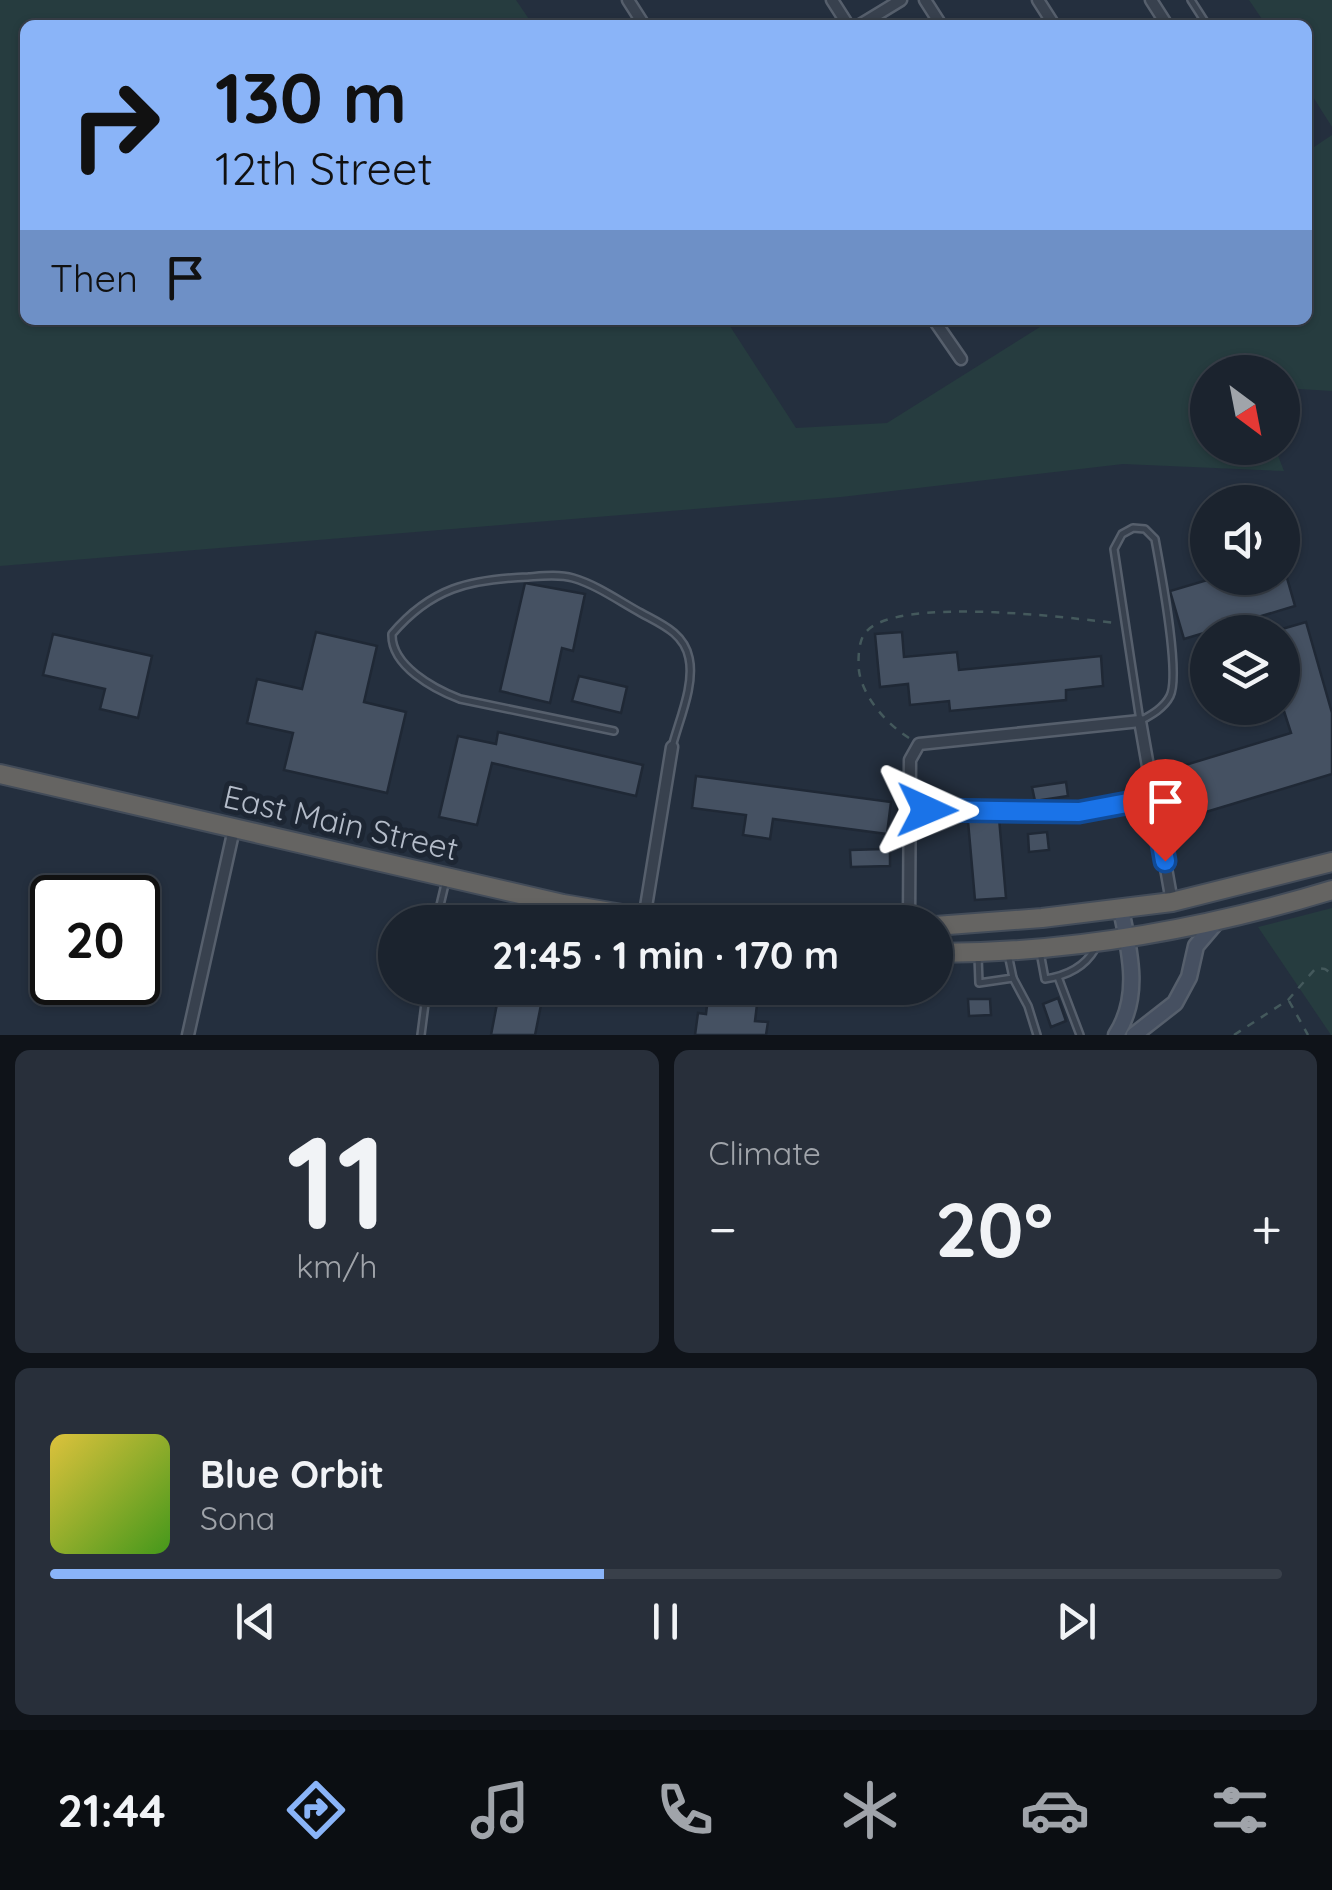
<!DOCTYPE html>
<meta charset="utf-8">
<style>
body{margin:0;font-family:Quicksand,sans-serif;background:#282f3a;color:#f1f3f6;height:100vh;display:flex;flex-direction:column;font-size:38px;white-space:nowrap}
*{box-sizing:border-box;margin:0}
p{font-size:32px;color:#a0a4aa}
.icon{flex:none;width:55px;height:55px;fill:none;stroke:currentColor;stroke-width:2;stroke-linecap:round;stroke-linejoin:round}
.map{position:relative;height:1035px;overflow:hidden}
.sheet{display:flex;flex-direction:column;gap:15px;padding:15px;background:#0f1319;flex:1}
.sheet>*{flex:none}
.hud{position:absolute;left:20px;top:20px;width:1292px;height:305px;border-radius:15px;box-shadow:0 2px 8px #0004,0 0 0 2px #39404a;background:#8ab4f8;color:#111;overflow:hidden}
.needle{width:65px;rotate:148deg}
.buttons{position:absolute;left:1190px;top:355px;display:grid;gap:20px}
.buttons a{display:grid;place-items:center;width:110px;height:110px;border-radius:50%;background:#1b232e;box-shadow:0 2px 8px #0004,0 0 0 2px #39404a;font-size:50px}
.speed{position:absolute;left:30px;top:875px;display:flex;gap:20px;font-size:50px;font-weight:700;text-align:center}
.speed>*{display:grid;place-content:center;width:130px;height:130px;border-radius:50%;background:#1b232e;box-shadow:0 2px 8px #0004,0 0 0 2px #39404a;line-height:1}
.speed .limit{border:5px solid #111;border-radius:15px;background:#fff;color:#111}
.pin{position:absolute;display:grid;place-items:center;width:85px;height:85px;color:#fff;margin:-102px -42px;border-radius:50% 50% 50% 0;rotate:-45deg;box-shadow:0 0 10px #0007}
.pin .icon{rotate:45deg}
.me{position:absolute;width:110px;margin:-55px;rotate:91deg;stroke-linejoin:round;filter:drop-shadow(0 0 8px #0008)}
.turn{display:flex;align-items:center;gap:35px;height:210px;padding:0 30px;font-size:45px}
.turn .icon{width:130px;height:130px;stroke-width:2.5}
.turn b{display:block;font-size:70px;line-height:85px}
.then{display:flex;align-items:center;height:95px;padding:0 30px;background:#0003;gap:20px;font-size:38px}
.big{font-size:75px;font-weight:800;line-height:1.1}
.sheet .card{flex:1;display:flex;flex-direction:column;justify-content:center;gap:15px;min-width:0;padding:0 35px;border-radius:15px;background:#282f3a}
.sheet .dial{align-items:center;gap:0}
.dial b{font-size:130px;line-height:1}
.song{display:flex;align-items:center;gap:30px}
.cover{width:120px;height:120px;border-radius:15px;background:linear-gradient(135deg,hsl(50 70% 55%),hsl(100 70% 35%))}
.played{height:10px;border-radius:5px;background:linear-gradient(90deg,#8ab4f8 45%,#39404a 45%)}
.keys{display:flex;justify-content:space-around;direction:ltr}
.heat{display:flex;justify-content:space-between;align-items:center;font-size:55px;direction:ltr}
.sheet .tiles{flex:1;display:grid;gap:15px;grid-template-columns:1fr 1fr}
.card:last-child{grid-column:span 2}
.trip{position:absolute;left:378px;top:905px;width:575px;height:100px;border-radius:50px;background:#1b232e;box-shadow:0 2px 8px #0004,0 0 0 2px #39404a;font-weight:800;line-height:100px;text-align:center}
.dock{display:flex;height:160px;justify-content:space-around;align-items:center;background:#0b0e12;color:#a0a4aa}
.dock .icon{width:70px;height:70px}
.dock .selected{color:#8ab4f8}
.dock b{font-size:45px;color:#f1f3f6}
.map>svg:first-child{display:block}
.green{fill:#263c3f}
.building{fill:#455162;stroke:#1f2835;stroke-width:2.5}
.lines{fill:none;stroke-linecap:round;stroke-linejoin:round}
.service-casing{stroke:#565f6c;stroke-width:10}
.minor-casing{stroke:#565f6c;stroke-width:15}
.secondary-casing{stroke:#565f6c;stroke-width:19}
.trunk-casing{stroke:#434c59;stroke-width:22}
.path{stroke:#44595c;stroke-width:2.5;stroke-dasharray:8 8;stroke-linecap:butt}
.service{stroke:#38414e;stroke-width:5}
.minor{stroke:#38414e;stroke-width:10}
.secondary{stroke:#465061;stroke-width:14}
.trunk{stroke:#656462;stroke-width:18}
.route-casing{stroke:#114b97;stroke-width:25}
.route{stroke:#1a73e8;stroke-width:18}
.labels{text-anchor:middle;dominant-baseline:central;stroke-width:10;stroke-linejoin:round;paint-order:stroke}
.street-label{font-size:32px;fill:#b4bcc9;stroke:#1d2633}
</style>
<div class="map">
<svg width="1332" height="1035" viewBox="0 0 1332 1035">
<rect width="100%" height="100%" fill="#242f3e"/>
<g class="green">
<polygon points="0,0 516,0 533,25 25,25 25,320 726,320 796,428 887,423 1051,320 1308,320 1308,151 1332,135 1332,391 1283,388 1282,372 1208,372 1208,448 1275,448 1284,471 1123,464 841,497 0,566"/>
<polygon points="1249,0 1332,0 1332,127 1308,89 1308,25 1266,25"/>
<polygon points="1332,908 1332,1035 1331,1035 1258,927"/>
</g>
<g class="building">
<polygon points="1214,578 1287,578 1295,606 1184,639 1170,591"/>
<polygon points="525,583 585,594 573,651 562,648 550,703 500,691"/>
<polygon points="1306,622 1332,713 1332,774 1196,815 1182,766 1291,733 1282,705 1282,629"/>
<polygon points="316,632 377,646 364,702 406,712 387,793 284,770 293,733 247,723 257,679 302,689"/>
<polygon points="902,632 904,657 957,652 959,670 1101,656 1103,686 1066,690 1066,700 950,711 949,701 910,705 908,684 880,687 875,634"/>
<polygon points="53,634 152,656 138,718 100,709 105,689 43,675"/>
<polygon points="579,676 627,687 621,713 572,701"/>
<polygon points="498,732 643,765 636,796 492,763 477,825 439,817 458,736 496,744"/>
<polygon points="696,776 891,802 887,834 773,819 770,839 743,835 746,815 692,808"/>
<polygon points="1066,782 1068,796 1035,801 1032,787"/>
<polygon points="999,818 1006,898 975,900 968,821"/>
<polygon points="1047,832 1049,850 1029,852 1028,834"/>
<polygon points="884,849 890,849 890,866 851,867 850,850"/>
<polygon points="500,988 544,990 535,1035 491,1035"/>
<polygon points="709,988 759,988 755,1021 768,1022 766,1035 695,1035 698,1013 706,1014"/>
<polygon points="1058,998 1066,1021 1051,1027 1043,1004"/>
<polygon points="968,999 990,999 991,1015 969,1016"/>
</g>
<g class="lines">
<defs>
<g id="service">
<polyline points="1191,0 1207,25"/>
<path d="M1133,528L1145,529L1155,539C1160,567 1181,674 1170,696C1164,708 1151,715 1140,721L1114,549L1122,534Z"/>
<path d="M614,731L460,699C434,689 391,666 392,634C431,588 470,579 528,577C542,576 559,574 573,578C597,585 619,601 641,613C661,624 684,633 689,658C695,685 679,720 672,747"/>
<polyline points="910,810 1079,812 1151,798"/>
<polyline points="436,922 446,880"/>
<path d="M1040,952L1045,979C1066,976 1084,968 1095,949"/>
<polyline points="978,956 979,983 1013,978 1008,954"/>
<polyline points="1058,977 1080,1035"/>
<polyline points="1013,978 1028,1006 1037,1035"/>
<polyline points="421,1035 427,988"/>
</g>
<g id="minor">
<polyline points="628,0 644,25"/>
<polyline points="832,0 848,25"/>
<polyline points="925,0 941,25"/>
<polyline points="1038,0 1054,25"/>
<polyline points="1151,0 1167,25"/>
<polyline points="860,25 901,0"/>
<polyline points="934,320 961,359"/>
<polyline points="644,919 672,747"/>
<polyline points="909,922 910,760 919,744 1140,721 1172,902"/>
<polyline points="188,1035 234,829"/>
</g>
<g id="secondary">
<path d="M1116,1035C1141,997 1130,952 1121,910"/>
<polyline points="1134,1035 1175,1003 1189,977 1196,946 1219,919"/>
</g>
<g id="trunk">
<polyline points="0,774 563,904 670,922"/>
<polyline points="935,926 1042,918 1172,902 1332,862"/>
<path d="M935,953C1069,953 1204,929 1332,890"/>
</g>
</defs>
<use href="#service" class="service-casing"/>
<use href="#minor" class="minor-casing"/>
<use href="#secondary" class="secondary-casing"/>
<use href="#trunk" class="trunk-casing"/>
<g class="path">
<path d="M909,738C888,725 863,698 859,671C858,661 858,642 865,633C894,595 1070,618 1116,623"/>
<polyline points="1289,1001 1308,1035"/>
<polyline points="1234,1035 1288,1000 1316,968 1325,969 1332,974"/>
</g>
<use href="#service" class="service"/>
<use href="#minor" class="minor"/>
<use href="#secondary" class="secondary"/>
<use href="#trunk" class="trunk"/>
</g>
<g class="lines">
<defs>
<polyline id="route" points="927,810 1079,812 1154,798 1165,861"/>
</defs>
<use href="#route" class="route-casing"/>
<use href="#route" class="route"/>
</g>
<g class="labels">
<g class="street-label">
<text transform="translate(341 822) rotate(13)">East Main Street</text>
</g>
</g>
</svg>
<div class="buttons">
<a><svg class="needle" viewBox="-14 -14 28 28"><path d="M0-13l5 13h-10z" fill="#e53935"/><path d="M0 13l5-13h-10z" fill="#a0a4aa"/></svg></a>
<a><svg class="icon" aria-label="sound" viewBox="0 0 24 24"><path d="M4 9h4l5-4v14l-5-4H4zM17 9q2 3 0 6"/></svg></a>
<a><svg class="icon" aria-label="layers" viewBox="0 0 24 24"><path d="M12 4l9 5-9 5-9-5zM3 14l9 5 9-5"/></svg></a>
</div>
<div class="speed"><div class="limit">20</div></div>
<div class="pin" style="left:1165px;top:861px;background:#d93025"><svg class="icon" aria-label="arrive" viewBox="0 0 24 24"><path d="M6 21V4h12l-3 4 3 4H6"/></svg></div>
<svg class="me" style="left:927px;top:810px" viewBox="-20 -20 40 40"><path d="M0-17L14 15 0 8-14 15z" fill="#1a73e8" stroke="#fff" stroke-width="4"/></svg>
<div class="trip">21:45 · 1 min · 170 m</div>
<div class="hud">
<div class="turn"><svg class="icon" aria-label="right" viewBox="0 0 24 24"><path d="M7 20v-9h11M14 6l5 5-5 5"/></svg><div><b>130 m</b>12th Street</div></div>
<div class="then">Then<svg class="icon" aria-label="arrive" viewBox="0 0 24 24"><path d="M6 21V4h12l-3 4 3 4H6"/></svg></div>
</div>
</div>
<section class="sheet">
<div class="tiles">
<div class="card dial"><b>11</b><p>km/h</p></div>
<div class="card"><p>Climate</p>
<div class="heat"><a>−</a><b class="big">20°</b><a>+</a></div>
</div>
<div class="card">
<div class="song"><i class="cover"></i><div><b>Blue Orbit</b><p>Sona</p></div></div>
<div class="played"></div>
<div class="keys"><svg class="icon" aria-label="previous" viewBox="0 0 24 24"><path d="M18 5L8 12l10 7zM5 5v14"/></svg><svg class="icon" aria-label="pause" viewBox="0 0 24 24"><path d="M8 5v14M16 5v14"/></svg><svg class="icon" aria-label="next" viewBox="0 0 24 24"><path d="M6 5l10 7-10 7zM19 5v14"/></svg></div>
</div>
</div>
</section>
<nav class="dock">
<b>21:44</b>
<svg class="icon selected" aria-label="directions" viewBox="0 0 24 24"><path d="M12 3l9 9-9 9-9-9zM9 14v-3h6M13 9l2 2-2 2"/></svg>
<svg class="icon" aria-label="music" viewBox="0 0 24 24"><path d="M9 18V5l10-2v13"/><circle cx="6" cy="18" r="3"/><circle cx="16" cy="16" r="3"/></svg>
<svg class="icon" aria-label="phone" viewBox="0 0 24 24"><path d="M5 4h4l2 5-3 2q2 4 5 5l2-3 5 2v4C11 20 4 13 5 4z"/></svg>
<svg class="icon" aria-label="climate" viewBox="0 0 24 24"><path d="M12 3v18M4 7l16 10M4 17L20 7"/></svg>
<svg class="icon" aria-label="car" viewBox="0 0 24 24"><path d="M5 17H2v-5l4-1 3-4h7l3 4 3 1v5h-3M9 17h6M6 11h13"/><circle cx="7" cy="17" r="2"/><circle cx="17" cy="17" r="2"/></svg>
<svg class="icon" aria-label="filters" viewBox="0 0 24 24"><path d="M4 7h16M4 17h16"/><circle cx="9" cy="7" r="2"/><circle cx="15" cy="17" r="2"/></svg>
</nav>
